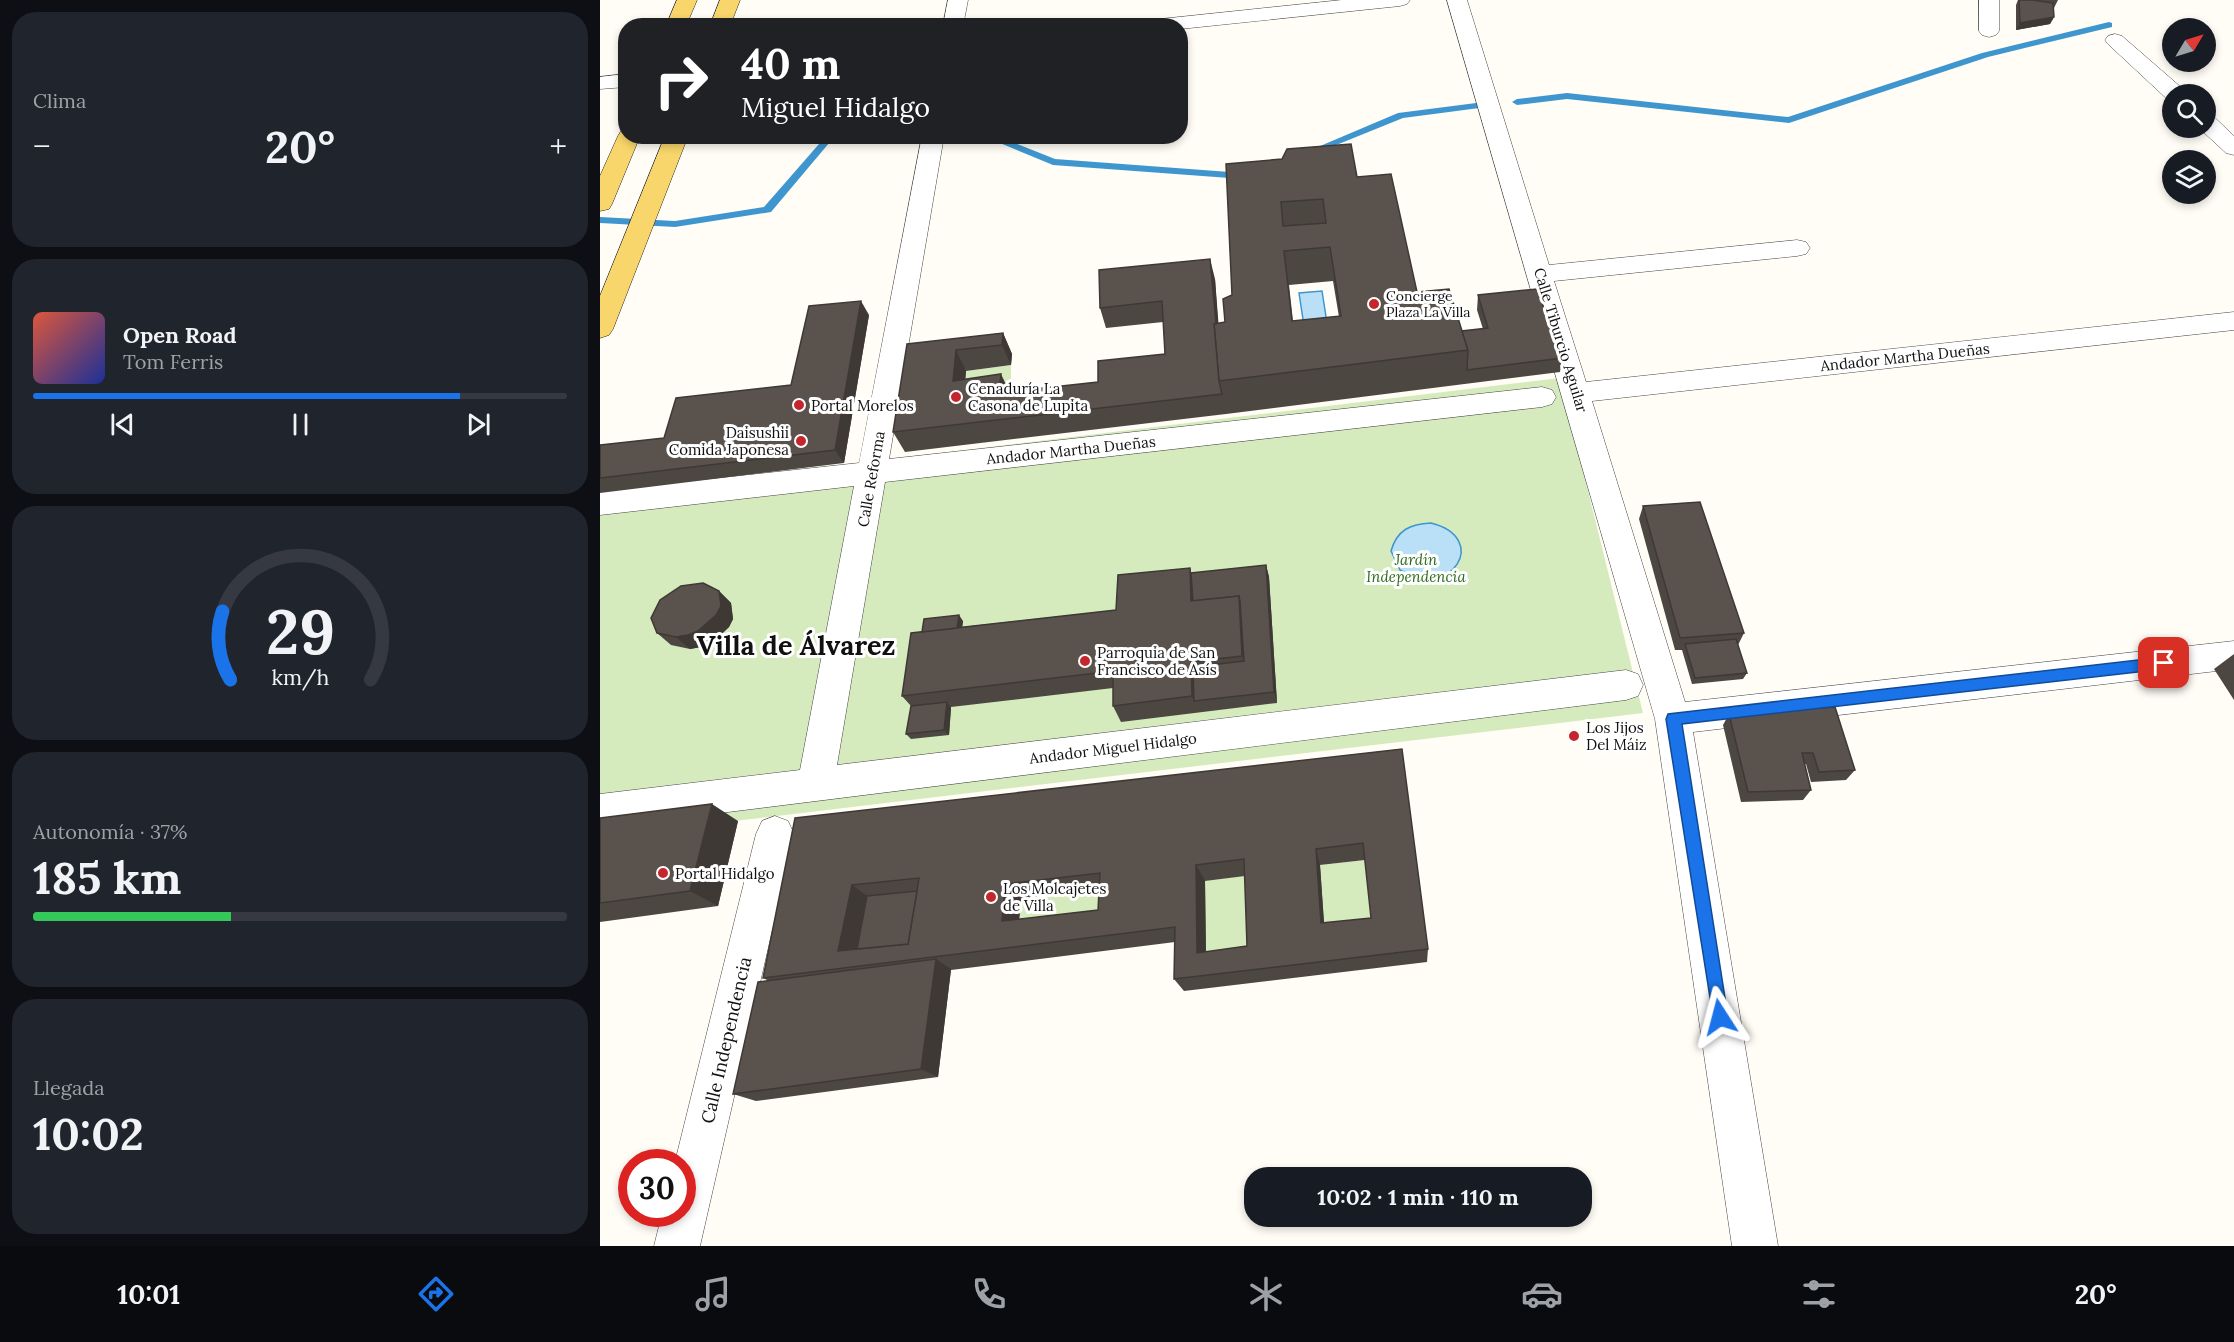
<!DOCTYPE html>
<html lang="es">
<meta charset="utf-8">
<style>
body{margin:0;font-family:Lora,serif;background:#20242c;color:#f1f3f6;height:100vh;display:flex;flex-direction:column;font-size:22px;white-space:nowrap}
*{box-sizing:border-box;margin:0}
p{font-size:20px;color:#9ea1a6}
.icon{flex:none;width:33px;height:33px;fill:none;stroke:currentColor;stroke-width:2;stroke-linecap:round;stroke-linejoin:round}
.map{position:relative;flex:1;overflow:hidden}
.details{display:flex;flex-direction:column;gap:12px;padding:12px;background:#0d0f14;width:600px}
.details>*{flex:none}
.banner{position:absolute;left:18px;top:18px;width:570px;height:126px;border-radius:24px;box-shadow:0 3px 9px #0003;background:#202124;color:#fff;overflow:hidden}
.needle{width:39px;rotate:52deg}
.controls{position:absolute;left:1562px;top:18px;display:grid;gap:12px}
.controls a{display:grid;place-items:center;width:54px;height:54px;border-radius:50%;background:#171b24;box-shadow:0 3px 9px #0003;font-size:30px}
.speed{position:absolute;left:18px;top:1149px;display:flex;gap:12px;font-size:30px;font-weight:700;text-align:center}
.speed>*{display:grid;place-content:center;width:78px;height:78px;border-radius:50%;background:#171b24;box-shadow:0 3px 9px #0003;line-height:1}
.speed .limit{border:9px solid #d22;background:#fff;color:#111}
.pin{position:absolute;display:grid;place-items:center;width:51px;height:51px;color:#fff;margin:-26px;border-radius:12px;box-shadow:0 3px 9px #0006}
.me{position:absolute;width:66px;margin:-33px;rotate:351deg;stroke-linejoin:round;filter:drop-shadow(0 0 4px #0008)}
.turn{display:flex;align-items:center;gap:21px;height:126px;padding:0 24px;font-size:27px}
.turn .icon{width:78px;height:78px;stroke-width:2.5}
.turn b{display:block;font-size:42px;line-height:51px}
.big{font-size:45px;font-weight:700;line-height:1.1}
.details .card{flex:1;display:flex;flex-direction:column;justify-content:center;gap:9px;min-width:0;padding:0 21px;border-radius:24px;background:#20242c}
.details .dial{align-items:center;gap:0}
.dial svg{height:156px;overflow:visible;fill:none;stroke:#363941;stroke-width:7;stroke-linecap:round;text-anchor:middle}
.dial text{fill:#f1f3f6;stroke:none}
.song{display:flex;align-items:center;gap:18px}
.cover{width:72px;height:72px;border-radius:9px;background:linear-gradient(135deg,hsl(10 70% 55%),hsl(230 70% 35%))}
.played{height:6px;border-radius:3px;background:linear-gradient(90deg,#1a73e8 80%,#363941 80%)}
.keys{display:flex;justify-content:space-around;direction:ltr}
.heat{display:flex;justify-content:space-between;align-items:center;font-size:33px;direction:ltr}
.charge{height:9px;border-radius:4px;background:linear-gradient(90deg,#34c759 37%,#363941 0)}
.trip{position:absolute;left:644px;top:1167px;width:348px;height:60px;border-radius:24px;background:#171b24;box-shadow:0 3px 9px #0003;font-weight:700;line-height:60px;text-align:center}
.menu{display:flex;height:96px;justify-content:space-around;align-items:center;background:#090b0e;color:#9ea1a6}
.menu .icon{width:42px;height:42px}
.menu .active{color:#1a73e8}
.menu b{font-size:27px;color:#f1f3f6}
main{display:flex;flex:1;min-height:0}
.map>svg:first-child{display:block}
.green{fill:#d5ebbd}
.water{fill:#b9e0f7;stroke:#3f96cf;stroke-width:1.5}
.lines{fill:none;stroke-linecap:round;stroke-linejoin:round}
.stream{fill:#3f96cf;fill-rule:evenodd}
.minor-casing{stroke:#444;stroke-width:1}
.major-casing{stroke:#222;stroke-width:1}
.minor{fill:#fff;fill-rule:evenodd}
.major{fill:#f9d66b;fill-rule:evenodd}
.wall{fill:#4d4742;fill-rule:evenodd}
.shaded-wall{fill:#3f3936}
.building{fill:#5a524d;stroke:#3f3936;stroke-width:1.5;fill-rule:evenodd}
.route{fill:#1a73e8;stroke:#114b97;stroke-width:1.5}
.poi-dot{fill:#c4262e;stroke:#fff;stroke-width:2}
.labels{text-anchor:middle;dominant-baseline:central;stroke-width:6;stroke-linejoin:round;paint-order:stroke}
.far-poi-label{font-size:14px;fill:#111;stroke:#fff;text-anchor:start}
.street-label{font-size:15px;fill:#111;stroke:#fff}
.poi-label{font-size:15px;fill:#111;stroke:#fff;text-anchor:start}
.park-label{font-size:15px;font-style:italic;fill:#2f6b1f;stroke:#fff}
.near-street-label{font-size:18px;fill:#111;stroke:#fff}
.town-label{font-size:27px;font-weight:bold;fill:#111;stroke:#fff}
</style>
<main>
<section class="details">
<div class="card"><p>Clima</p>
<div class="heat"><a>−</a><b class="big">20°</b><a>+</a></div>
</div>
<div class="card">
<div class="song"><i class="cover"></i><div><b>Open Road</b><p>Tom Ferris</p></div></div>
<div class="played"></div>
<div class="keys"><svg class="icon" aria-label="previous" viewBox="0 0 24 24"><path d="M18 5L8 12l10 7zM5 5v14"/></svg><svg class="icon" aria-label="pause" viewBox="0 0 24 24"><path d="M8 5v14M16 5v14"/></svg><svg class="icon" aria-label="next" viewBox="0 0 24 24"><path d="M6 5l10 7-10 7zM19 5v14"/></svg></div>
</div>
<div class="card dial"><svg viewBox="0 0 100 80">
<path d="M14 69A42 42 0 1 1 86 69"/>
<path d="M14 69A42 42 0 0 1 10 34" stroke="#1a73e8"/>
<text x="50" y="56" font-size="32" font-weight="700">29</text>
<text x="50" y="72" font-size="11">km/h</text>
</svg></div>
<div class="card"><p>Autonomía · 37%</p><b class="big">185 km</b><div class="charge"></div></div>
<div class="card"><p>Llegada</p><b class="big">10:02</b></div>
</section>
<div class="map">
<svg width="1634" height="1246" viewBox="0 0 1634 1246">
<rect width="100%" height="100%" fill="#fffdf5"/>
<g class="green">
<polygon points="411,365 411,395 364,401 366,371"/>
<polygon points="960,378 1043,713 0,837 0,494"/>
<polygon points="765,860 772,932 725,937 720,865"/>
<polygon points="650,875 654,959 606,966 605,881"/>
<polygon points="512,888 510,925 418,935 421,899"/>
</g>
<g class="water">
<polygon points="722,291 727,323 704,326 699,293"/>
<path d="M831,523C891,538 851,602 800,570L791,551C797,530 810,524 831,523Z"/>
</g>
<g class="lines">
<g class="stream">
<polygon points="1509,22 1512,23 1512,27 1388,57 1189,123 967,99 917,105 912,102 917,99 967,93 1188,117 1382,53"/>
<polygon points="884,102 887,103 887,107 803,118 714,154 706,152 798,113"/>
<polygon points="226,136 235,136 171,212 75,227 0,223 0,217 75,221 164,207"/>
<polygon points="383,136 397,136 455,159 643,173 648,176 643,179 453,165"/>
</g>
<defs>
<g id="minor">
<polygon points="348,0 368,0 363,26 343,26"/>
<polygon points="742,0 810,0 807,4 800,6 580,29 580,26 541,26 544,22 551,20"/>
<polygon points="847,0 867,0 949,265 1197,240 1206,242 1210,248 1206,254 1197,256 954,281 986,382 1634,312 1634,330 992,401 1085,702 1634,641 1634,669 1093,732 1178,1246 1132,1246 1055,719"/>
<polygon points="1379,0 1399,0 1399,31 1396,35 1389,37 1382,35 1379,31"/>
<polygon points="1515,34 1522,36 1583,89 1586,94 1572,94 1572,100 1567,99 1508,44 1505,40 1508,36"/>
<polygon points="26,74 26,87 0,89 0,77"/>
<polygon points="1605,114 1613,116 1634,136 1634,155 1626,153 1599,128 1605,128"/>
<polygon points="322,136 344,136 289,459 942,387 952,390 956,397 952,404 942,407 285,482 237,765 1026,670 1038,674 1043,685 1038,696 1026,700 0,828 0,794 200,770 254,486 0,515 0,491 259,463"/>
<polygon points="175,816 188,821 194,834 100,1246 54,1246 62,1214 82,1214 82,1162 75,1162 156,834 162,821"/>
</g>
<g id="major">
<polygon points="77,0 97,0 86,26 66,26"/>
<polygon points="120,0 140,0 130,26 110,26"/>
<polygon points="26,130 26,136 40,136 12,204 9,209 0,211 0,176 18,136 21,131"/>
<polygon points="65,136 88,136 13,329 9,335 0,338 0,296"/>
</g>
</defs>
<use href="#minor" class="minor-casing"/>
<use href="#major" class="major-casing"/>
<use href="#minor" class="minor"/>
<use href="#major" class="major"/>
</g>
<g class="wall">
<polygon points="1418,0 1458,0 1454,8 1453,8 1454,17 1450,24 1416,30 1416,5"/>
<path d="M626,164L757,177L817,292L862,331L883,329L877,310L878,295L962,358L960,372L626,414L305,452L293,432L307,344L403,333L412,354L411,365L366,371L365,379L409,392L498,382L565,354L563,322L506,328L500,308L615,279L618,323L625,322L632,295ZM733,281L739,317L693,321L689,285Z"/>
<polygon points="269,315 244,463 0,493 0,445 64,438 191,385"/>
<polygon points="1043,506 1144,633 1138,645 1147,673 1143,679 1092,684 1082,650 1075,650 1039,519"/>
<polygon points="666,565 669,577 677,703 521,722 513,706 513,688 351,707 349,735 311,739 306,734 311,706 302,696 322,632 363,621 362,627 516,610 590,568 591,573"/>
<polygon points="119,591 131,603 133,619 129,627 112,643 101,647 90,649 71,645 57,633"/>
<polygon points="1634,654 1634,700 1614,669"/>
<polygon points="1129,714 1255,770 1246,780 1211,782 1206,764 1204,764 1211,790 1203,800 1141,802 1123,725"/>
<path d="M802,749L828,949L827,962L584,991L574,979L575,942L351,970L338,1077L156,1101L133,1094L169,981L163,978L195,818ZM765,860L771,918L724,923L720,865ZM645,876L647,946L606,952L605,881ZM499,890L498,910L419,919L421,899Z"/>
<polygon points="0,818 138,821 118,906 0,922"/>
</g>
<g class="shaded-wall">
<polygon points="1454,17 1450,24 1416,30 1420,23"/>
<polygon points="610,259 615,279 623,381 621,381"/>
<polygon points="261,301 269,315 244,463 235,450"/>
<polygon points="403,333 412,354 411,365 402,345"/>
<polygon points="356,350 366,371 364,401 353,381"/>
<polygon points="401,374 411,395 399,393"/>
<polygon points="666,565 669,577 677,703 674,692"/>
<polygon points="590,568 595,586 596,606 591,601"/>
<polygon points="119,591 131,603 133,619 129,627 112,643 101,647 90,649 76,637"/>
<polygon points="639,596 644,614 647,672 642,656"/>
<polygon points="359,615 363,621 360,646 355,640"/>
<polygon points="591,662 597,678 594,701 592,696"/>
<polygon points="347,702 351,708 349,735 344,730"/>
<polygon points="112,804 138,821 118,906 90,891"/>
<polygon points="716,849 720,865 725,937 721,923"/>
<polygon points="596,865 605,881 606,966 597,953"/>
<polygon points="405,884 421,899 418,935 402,921"/>
<polygon points="252,885 273,900 262,960 238,951"/>
<polygon points="336,959 351,969 338,1077 321,1069"/>
</g>
<g class="building">
<polygon points="1419,0 1432,0 1453,3 1454,17 1420,23"/>
<path d="M751,144L757,177L791,174L817,292L849,289L868,350L619,381L614,324L625,322L623,299L632,295L626,164L682,159L687,149ZM723,199L726,223L683,226L681,202ZM730,247L741,316L692,321L684,251Z"/>
<polygon points="610,259 616,323 614,324 619,381 622,394 293,432 307,344 403,333 402,345 356,350 353,381 401,374 399,393 498,382 498,361 565,354 562,301 500,308 499,270"/>
<polygon points="937,289 962,358 867,370 868,350 862,331 888,328 878,295"/>
<polygon points="261,301 235,450 0,478 0,445 64,438 76,398 191,385 209,306"/>
<polygon points="1100,502 1144,633 1080,638 1043,506"/>
<polygon points="666,565 674,692 594,701 593,667 644,661 640,601 639,596 593,601 591,573"/>
<polygon points="590,568 591,601 639,596 642,656 591,662 592,696 513,706 513,671 302,696 311,633 516,610 518,575"/>
<polygon points="103,583 119,591 121,606 116,615 98,631 88,635 76,637 57,633 51,618 60,600 81,586"/>
<polygon points="359,615 357,628 322,632 324,619"/>
<polygon points="1136,639 1147,673 1095,678 1085,644"/>
<polygon points="347,702 344,730 306,734 311,706"/>
<polygon points="1235,707 1255,770 1219,772 1213,753 1202,753 1211,790 1148,792 1129,714"/>
<path d="M802,749L828,949L574,979L575,927L163,978L195,818ZM763,843L771,918L721,923L716,849ZM644,859L647,946L597,953L596,865ZM500,873L498,910L402,921L405,884ZM319,878L308,944L238,951L252,885Z"/>
<polygon points="112,804 90,891 0,903 0,818"/>
<polygon points="317,891 308,944 257,949 267,896"/>
<polygon points="336,959 321,1069 133,1094 158,982"/>
</g>
<polygon class="route" points="1564,657 1569,659 1571,663 1569,667 1564,669 1082,724 1128,1017 1126,1023 1120,1025 1114,1023 1066,719 1068,714"/>
<g class="poi-dot">
<circle cx="774" cy="304" r="6"/>
<circle cx="356" cy="397" r="6"/>
<circle cx="199" cy="405" r="6"/>
<circle cx="201" cy="441" r="6"/>
<circle cx="485" cy="661" r="6"/>
<circle cx="974" cy="736" r="6"/>
<circle cx="63" cy="873" r="6"/>
<circle cx="391" cy="897" r="6"/>
</g>
<g class="labels">
<g class="far-poi-label">
<text x="786" y="296">Concierge<tspan x="786" dy="16">Plaza La Villa</tspan></text>
</g>
<g class="street-label">
<text transform="translate(961 340) rotate(73)">Calle Tiburcio Aguilar</text>
<text transform="translate(1305 357) rotate(-6)">Andador Martha Dueñas</text>
<text transform="translate(471 450) rotate(-6)">Andador Martha Dueñas</text>
<text transform="translate(271 479) rotate(-80)">Calle Reforma</text>
<text transform="translate(513 748) rotate(-7)">Andador Miguel Hidalgo</text>
</g>
<g class="poi-label">
<text x="368" y="388">Cenaduría La<tspan x="368" dy="17">Casona de Lupita</tspan></text>
<text x="211" y="405">Portal Morelos</text>
<text x="189" y="432" text-anchor="end">Daisushii<tspan x="189" dy="17">Comida Japonesa</tspan></text>
<text x="497" y="652">Parroquia de San<tspan x="497" dy="17">Francisco de Asís</tspan></text>
<text x="986" y="727">Los Jijos<tspan x="986" dy="17">Del Máiz</tspan></text>
<text x="75" y="873">Portal Hidalgo</text>
<text x="403" y="888">Los Molcajetes<tspan x="403" dy="17">de Villa</tspan></text>
</g>
<g class="park-label">
<text x="816" y="559">Jardín<tspan x="816" dy="17">Independencia</tspan></text>
</g>
<g class="near-street-label">
<text transform="translate(126 1040) rotate(-77)">Calle Independencia</text>
</g>
<g class="town-label">
<text x="196" y="645">Villa de Álvarez</text>
</g>
</g>
</svg>
<div class="controls">
<a><svg class="needle" viewBox="-14 -14 28 28"><path d="M0-13l5 13h-10z" fill="#e53935"/><path d="M0 13l5-13h-10z" fill="#9ea1a6"/></svg></a>
<a><svg class="icon" aria-label="search" viewBox="0 0 24 24"><circle cx="10" cy="10" r="6"/><path d="M15 15l6 6"/></svg></a>
<a><svg class="icon" aria-label="layers" viewBox="0 0 24 24"><path d="M12 4l9 5-9 5-9-5zM3 14l9 5 9-5"/></svg></a>
</div>
<div class="speed"><div class="limit">30</div></div>
<div class="pin" style="left:1564px;top:663px;background:#d93025"><svg class="icon" aria-label="arrive" viewBox="0 0 24 24"><path d="M6 21V4h12l-3 4 3 4H6"/></svg></div>
<svg class="me" style="left:1120px;top:1017px" viewBox="-20 -20 40 40"><path d="M0-17L14 15 0 8-14 15z" fill="#1a73e8" stroke="#fff" stroke-width="4"/></svg>
<div class="trip">10:02 · 1 min · 110 m</div>
<div class="banner">
<div class="turn"><svg class="icon" aria-label="right" viewBox="0 0 24 24"><path d="M7 20v-9h11M14 6l5 5-5 5"/></svg><div><b>40 m</b>Miguel Hidalgo</div></div>
</div>
</div>
</main>
<nav class="menu">
<b>10:01</b>
<svg class="icon active" aria-label="directions" viewBox="0 0 24 24"><path d="M12 3l9 9-9 9-9-9zM9 14v-3h6M13 9l2 2-2 2"/></svg>
<svg class="icon" aria-label="music" viewBox="0 0 24 24"><path d="M9 18V5l10-2v13"/><circle cx="6" cy="18" r="3"/><circle cx="16" cy="16" r="3"/></svg>
<svg class="icon" aria-label="phone" viewBox="0 0 24 24"><path d="M5 4h4l2 5-3 2q2 4 5 5l2-3 5 2v4C11 20 4 13 5 4z"/></svg>
<svg class="icon" aria-label="climate" viewBox="0 0 24 24"><path d="M12 3v18M4 7l16 10M4 17L20 7"/></svg>
<svg class="icon" aria-label="car" viewBox="0 0 24 24"><path d="M5 17H2v-5l4-1 3-4h7l3 4 3 1v5h-3M9 17h6M6 11h13"/><circle cx="7" cy="17" r="2"/><circle cx="17" cy="17" r="2"/></svg>
<svg class="icon" aria-label="filters" viewBox="0 0 24 24"><path d="M4 7h16M4 17h16"/><circle cx="9" cy="7" r="2"/><circle cx="15" cy="17" r="2"/></svg>
<b>20°</b>
</nav>
